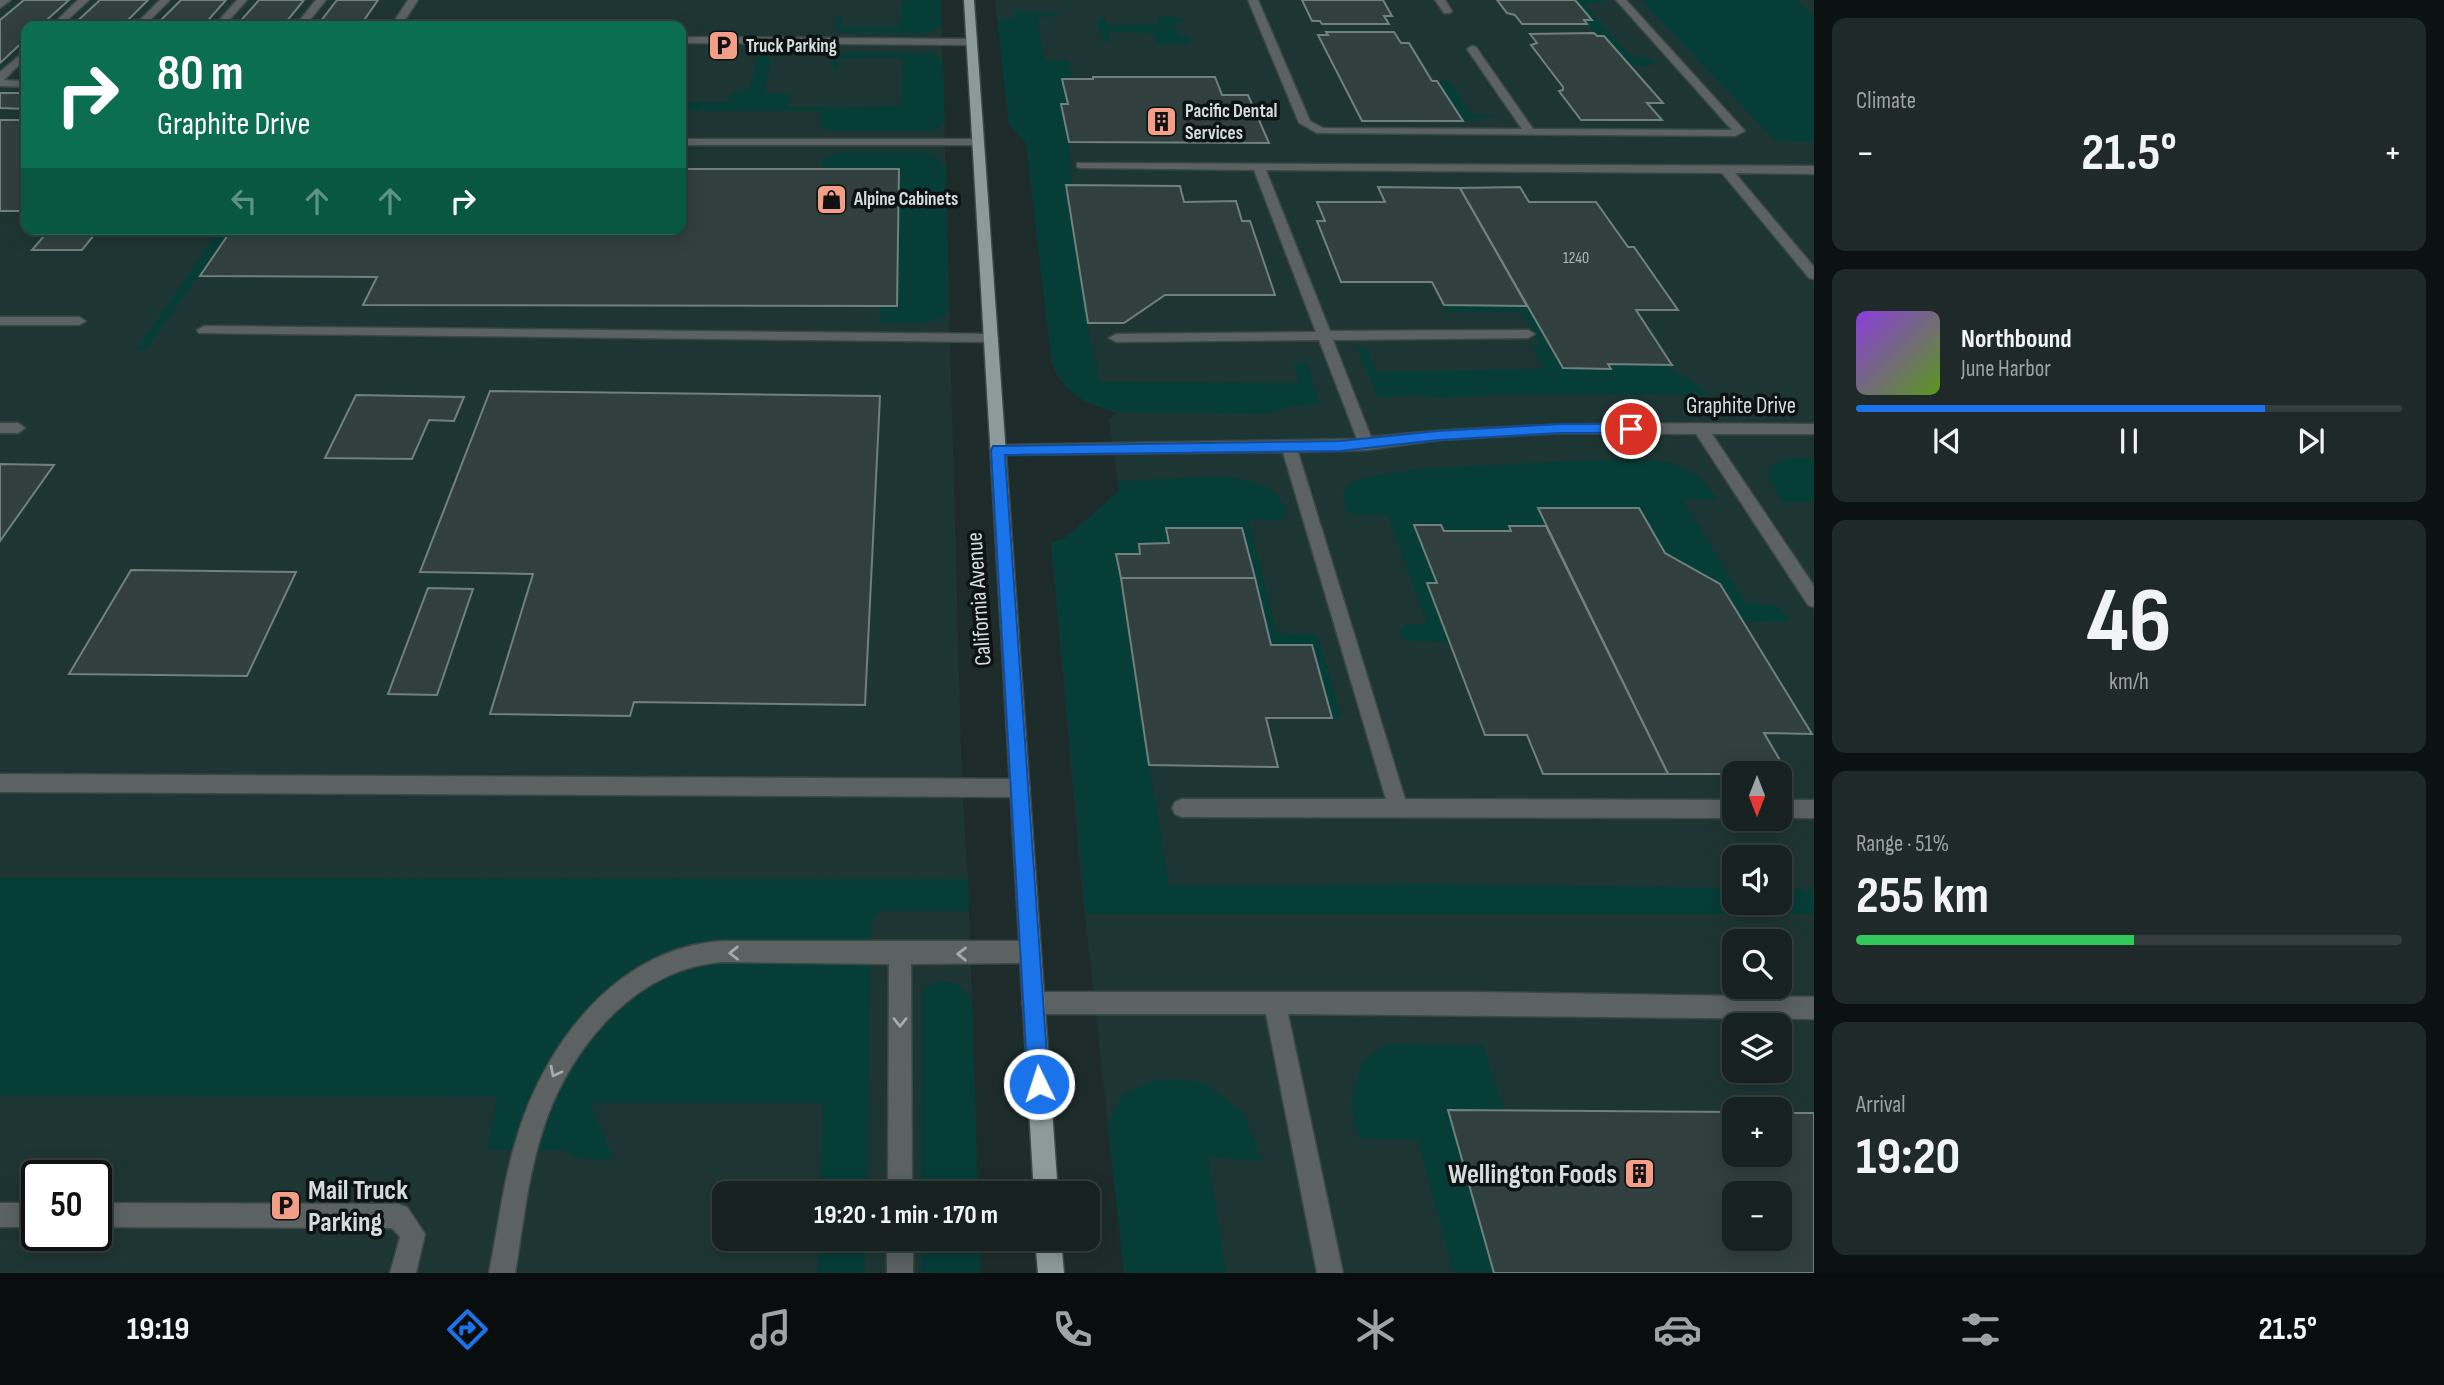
<!DOCTYPE html>
<meta charset="utf-8">
<style>
body{margin:0;font-family:"Sofia Sans Condensed",sans-serif;background:#1f2929;color:#f1f3f6;height:100vh;display:flex;flex-direction:column;font-size:26px;white-space:nowrap}
*{box-sizing:border-box;margin:0}
p{font-size:23px;color:#9ea3a5}
.icon{flex:none;width:38px;height:38px;fill:none;stroke:currentColor;stroke-width:2;stroke-linecap:round;stroke-linejoin:round}
.map{position:relative;flex:1;overflow:hidden}
.sheet{display:flex;flex-direction:column;gap:18px;padding:18px;background:#0c1212;width:630px}
.sheet>*{flex:none}
.top-card{position:absolute;left:21px;top:21px;width:665px;height:214px;border-radius:14px;box-shadow:0 4px 18px #0003,0 0 0 2px #353e3e;background:#0b6e4f;color:#fff;overflow:hidden}
.needle{width:46px;rotate:180deg}
.fabs{position:absolute;left:1722px;top:761px;display:grid;gap:14px}
.fabs a{display:grid;place-items:center;width:70px;height:70px;border-radius:14px;background:#162120;box-shadow:0 4px 18px #0003,0 0 0 2px #353e3e;font-size:35px}
.speed{position:absolute;left:21px;top:1160px;display:flex;gap:14px;font-size:35px;font-weight:700;text-align:center}
.speed>*{display:grid;place-content:center;width:91px;height:91px;border-radius:50%;background:#162120;box-shadow:0 4px 18px #0003,0 0 0 2px #353e3e;line-height:1}
.speed .limit{border:4px solid #111;border-radius:10px;background:#fff;color:#111}
.pin{position:absolute;display:grid;place-items:center;width:60px;height:60px;color:#fff;margin:-30px;border:4px solid #fff;border-radius:50%;box-shadow:0 2px 7px #0007}
.me{position:absolute;width:77px;margin:-38px;rotate:356deg;stroke-linejoin:round;filter:drop-shadow(0 0 5px #0008)}
.turn{display:flex;align-items:center;gap:24px;height:147px;padding:0 21px;font-size:32px}
.turn .icon{width:91px;height:91px;stroke-width:2.5}
.turn b{display:block;font-size:49px;line-height:60px}
.lanes{display:flex;align-items:center;height:66px;padding:0 21px;background:#0003;justify-content:center;gap:35px;direction:ltr}
.lanes .off{opacity:.35}
.big{font-size:52px;font-weight:700;line-height:1.1}
.sheet .tile{flex:1;display:flex;flex-direction:column;justify-content:center;gap:10px;min-width:0;padding:0 24px;border-radius:14px;background:#1f2929}
.sheet .dial{align-items:center;gap:0}
.dial b{font-size:91px;line-height:1}
.song{display:flex;align-items:center;gap:21px}
.cover{width:84px;height:84px;border-radius:10px;background:linear-gradient(135deg,hsl(270 70% 55%),hsl(90 70% 35%))}
.played{height:7px;border-radius:4px;background:linear-gradient(90deg,#1a73e8 75%,#353e3e 75%)}
.keys{display:flex;justify-content:space-around;direction:ltr}
.heat{display:flex;justify-content:space-between;align-items:center;font-size:38px;direction:ltr}
.charge{height:10px;border-radius:5px;background:linear-gradient(90deg,#34c759 51%,#353e3e 0)}
.trip{position:absolute;left:712px;top:1181px;width:388px;height:70px;border-radius:14px;background:#162120;box-shadow:0 4px 18px #0003,0 0 0 2px #353e3e;font-weight:700;line-height:70px;text-align:center}
.dock{display:flex;height:112px;justify-content:space-around;align-items:center;background:#090d0d;color:#9ea3a5}
.dock .icon{width:49px;height:49px}
.dock .on{color:#1a73e8}
.dock b{font-size:32px;color:#f1f3f6}
main{display:flex;flex:1;min-height:0}
.map>svg:first-child{display:block}
.built{fill:#1e3633;fill-rule:evenodd}
.green{fill:#073d37}
.building{fill:#31403e;stroke:#6f807d;stroke-width:2;fill-rule:evenodd}
.lines{fill:none;stroke-linecap:round;stroke-linejoin:round}
.minor-casing{stroke:#3a4846;stroke-width:3}
.major-casing{stroke:#3a4846;stroke-width:3}
.minor{fill:#5b6261;fill-rule:evenodd}
.major{fill:#8c9b99;fill-rule:evenodd}
.oneway{stroke:#a4acaa}
.route{fill:#1a73e8;stroke:#114b97;stroke-width:2}
.labels{text-anchor:middle;dominant-baseline:central;stroke-width:7;stroke-linejoin:round;paint-order:stroke}
.far-number-label{font-size:16px;fill:#abb6b4}
.far-poi-label{font-size:19px;font-weight:bold;fill:#d4dddb;stroke:#0d1312;text-anchor:start}
.street-label{font-size:23px;fill:#d4dddb;stroke:#0d1312}
.near-poi-label{font-size:28px;font-weight:bold;fill:#d4dddb;stroke:#0d1312;text-anchor:end}
</style>
<main>
<div class="map">
<svg width="1814" height="1273" viewBox="0 0 1814 1273">
<rect width="100%" height="100%" fill="#1d2c2a"/>
<g class="built">
<path d="M0,0H941L962,787L968,879L978,1193L724,1194V1239H980L981,1273H0ZM26,26H681V229H26ZM37,1176H96V1236H37Z"/>
<path d="M995,0H1814V1273H1124L1082,887L1051,542L1064,539L1119,491L1109,420L1116,413L1073,393L1057,376L1052,363L1026,143L1009,124ZM1734,774H1780V819H1734ZM1734,858H1780V903H1734ZM1734,942H1780V987H1734ZM1734,1026H1780V1071H1734ZM1734,1110H1780V1155H1734ZM1734,1194H1780V1239H1734Z"/>
</g>
<g class="green">
<polygon points="903,0 941,0 942,24 933,31 925,33 843,33 835,28 838,16 842,17 842,27 899,27"/>
<polygon points="1575,0 1604,0 1602,3 1584,4 1632,57 1652,58 1658,64 1632,67 1604,36 1597,36 1584,20 1591,19"/>
<polygon points="1641,0 1796,0 1814,16 1814,142 1775,141"/>
<path d="M1014,11L1056,13L1060,16L1038,17L1044,60H1069L1073,79H1062L1068,104L1061,105L1069,145L1073,185L1066,186L1093,358L1097,362L1099,382L1299,383L1293,363L1307,362L1320,404L1286,407L1269,414C1240,414 1211,413 1182,413C1132,413 1068,419 1051,357L1026,143L1009,124L997,19H1010L1014,16Z"/>
<polygon points="1164,15 1182,18 1183,22 1173,23 1179,36 1189,36 1190,44 1157,44 1152,33 1109,32 1111,42 1102,41 1097,20 1104,16 1107,25 1160,25 1158,17"/>
<polygon points="765,51 797,52 795,55 771,56 765,93 789,94 788,107 901,106 903,58 840,58 836,71 831,71 833,56 844,52 931,53 943,60 945,122 937,129 929,131 829,130 821,127 820,111 681,111 681,102 728,102 731,92 750,89 758,55"/>
<polygon points="1437,81 1450,81 1470,113 1497,116 1463,121"/>
<polygon points="839,152 923,152 934,154 946,167 949,308 944,317 921,324 879,323 880,306 897,306 820,169 824,158"/>
<polygon points="219,229 232,229 146,350 136,350"/>
<polygon points="1444,305 1527,306 1563,368 1611,369 1608,364 1666,365 1713,395 1499,395 1439,398 1412,395 1379,398 1356,348 1358,346 1367,349 1376,372 1544,369 1532,347 1540,344 1521,312 1447,312"/>
<path d="M1793,458H1814V502H1782L1768,477C1771,462 1779,459 1793,458Z"/>
<path d="M1614,459C1663,459 1689,458 1719,500H1683L1746,603L1776,605L1791,621L1744,622L1720,584L1665,553L1639,508H1538L1546,526H1509L1511,531H1444L1441,525H1414L1437,583L1427,584L1450,642L1411,641L1400,637L1399,632L1406,624L1428,625L1387,515H1352L1345,509L1343,490L1354,481L1375,475L1431,468Z"/>
<path d="M1224,476C1252,481 1274,482 1287,511L1283,520H1249L1277,631C1290,638 1305,630 1318,637L1342,718H1332L1312,645H1271L1242,528H1166L1169,543L1139,544L1140,554H1116L1169,886L1429,884L1734,888V903H1780V889H1814V914H1086L1051,542L1064,539L1119,491L1118,481Z"/>
<polygon points="0,878 968,879 969,911 880,911 871,922 867,1193 820,1193 823,1103 590,1103 614,1160 576,1158 563,1150 487,1150 497,1096 0,1095"/>
<polygon points="940,981 957,984 972,1000 978,1193 921,1193 921,997 927,986"/>
<polygon points="1385,1044 1483,1045 1504,1110 1494,1273 1453,1273 1418,1140 1358,1139 1351,1099 1362,1062"/>
<polygon points="1159,1079 1203,1082 1244,1114 1262,1161 1208,1157 1226,1273 1124,1273 1108,1124 1122,1094"/>
<polygon points="819,1239 865,1239 865,1273 817,1273"/>
<polygon points="921,1239 980,1239 981,1273 922,1273"/>
</g>
<g class="building">
<polygon points="24,0 69,0 40,26 26,26 26,39 0,63 0,20"/>
<polygon points="100,0 148,0 122,26 72,26"/>
<polygon points="181,0 226,0 203,26 155,26"/>
<polygon points="259,0 304,0 283,26 236,26"/>
<polygon points="337,0 378,0 360,26 317,26"/>
<polygon points="1302,0 1383,0 1392,16 1384,16 1389,24 1322,24 1320,21 1312,21"/>
<polygon points="1497,0 1575,0 1592,20 1584,20 1587,24 1522,24 1515,15 1507,13"/>
<polygon points="1326,32 1394,32 1401,43 1409,43 1432,81 1437,81 1463,121 1362,121 1318,35 1328,35"/>
<polygon points="1594,33 1597,36 1604,36 1663,103 1647,103 1662,120 1581,120 1559,91 1563,90 1563,87 1531,45 1537,43 1530,34"/>
<polygon points="1093,77 1215,77 1222,95 1248,95 1269,143 1069,142 1061,104 1068,104 1062,79 1093,79"/>
<polygon points="0,93 26,93 26,109 0,108"/>
<rect x="0" y="120" width="26" height="91"/>
<polygon points="681,169 899,169 897,306 363,305 377,277 200,276 232,229 681,229"/>
<polygon points="1066,185 1180,186 1184,202 1236,201 1242,221 1250,221 1275,295 1165,295 1124,323 1088,323"/>
<polygon points="1378,187 1460,188 1527,306 1444,305 1432,282 1341,282 1317,221 1325,221 1317,202 1385,202"/>
<polygon points="1520,187 1529,202 1596,202 1628,247 1634,247 1678,310 1636,310 1672,365 1608,364 1611,369 1563,368 1460,188"/>
<polygon points="50,229 99,229 82,250 32,250"/>
<polygon points="490,391 880,396 865,705 634,702 630,716 490,714 533,574 420,572"/>
<polygon points="356,395 464,397 454,421 429,420 412,459 325,458"/>
<polygon points="0,464 54,465 0,541"/>
<polygon points="1538,508 1639,508 1665,553 1720,584 1812,734 1764,733 1788,774 1668,774"/>
<polygon points="1414,525 1441,525 1444,531 1511,531 1509,526 1546,526 1668,774 1543,774 1527,735 1485,735 1427,583 1437,583"/>
<polygon points="1166,528 1242,528 1255,578 1121,578 1116,554 1140,554 1139,544 1169,543"/>
<polygon points="131,570 296,572 247,676 69,674"/>
<polygon points="1121,578 1255,578 1271,645 1312,645 1332,718 1266,718 1278,767 1149,765"/>
<polygon points="428,588 473,589 437,695 388,694"/>
<path d="M1448,1110L1734,1112V1155H1780V1113H1814V1273H1494ZM1734,1194H1780V1239H1734Z"/>
</g>
<g class="lines">
<defs>
<g id="minor">
<polygon points="0,0 11,0 0,8"/>
<polygon points="78,0 89,0 61,26 51,26"/>
<polygon points="160,0 170,0 144,26 134,26"/>
<polygon points="237,0 247,0 224,26 214,26"/>
<polygon points="316,0 326,0 305,26 295,26"/>
<polygon points="408,0 418,0 401,26 391,26"/>
<polygon points="1248,0 1258,0 1310,121 1323,128 1522,129 1467,49 1472,46 1476,47 1533,129 1732,130 1616,0 1626,0 1745,131 1735,136 1317,133 1299,123"/>
<polygon points="1435,0 1445,0 1452,11 1450,13 1444,13"/>
<polygon points="681,37 972,39 977,42 972,45 681,43"/>
<polygon points="26,50 26,58 4,80 26,81 26,87 0,86 0,72"/>
<polygon points="681,139 978,139 984,142 978,145 681,145"/>
<path d="M1077,163L1814,166V174L1735,173L1814,267V279L1809,278L1722,173L1266,170L1330,331L1528,330L1535,334L1528,338L1333,340L1371,437C1519,421 1666,423 1814,424V434H1712L1814,586V607L1808,605L1696,434L1560,433L1439,440L1367,450L1298,452L1405,799L1734,800V818L1182,817L1175,814L1172,808L1175,802L1182,799H1386L1283,452L998,455L990,450L998,445L1357,439L1319,340L1116,342L1109,338L1116,334L1316,332L1254,170L1081,168L1077,167Z"/>
<polygon points="0,317 79,317 86,321 79,325 0,325"/>
<polygon points="204,326 991,334 998,338 991,342 199,333 197,330"/>
<polygon points="0,423 18,423 25,428 18,433 0,433"/>
<polygon points="0,774 1020,779 1027,782 1030,788 1027,794 1020,797 0,792"/>
<rect x="1780" y="800" width="34" height="18"/>
<path d="M723,941H1030L1038,944L1041,952L1038,960L1030,963L911,964L912,1194H888L889,964L723,962C632,968 565,1054 541,1136C527,1181 523,1227 515,1273H489C498,1228 503,1182 517,1137C545,1043 618,947 723,941Z"/>
<polygon points="1033,992 1469,992 1814,997 1814,1019 1288,1014 1343,1273 1317,1273 1266,1014 1033,1014 1025,1011 1022,1003 1025,995"/>
<rect x="0" y="1203" width="37" height="24"/>
<polygon points="96,1203 398,1204 407,1207 425,1234 416,1273 390,1273 400,1237 392,1228 96,1227"/>
<rect x="887" y="1239" width="26" height="34"/>
</g>
<g id="major">
<polygon points="964,0 974,0 1058,1194 1034,1194"/>
<polygon points="1035,1239 1061,1239 1064,1273 1038,1273"/>
</g>
</defs>
<use href="#minor" class="minor-casing"/>
<use href="#major" class="major-casing"/>
<use href="#minor" class="minor"/>
<use href="#major" class="major"/>
</g>
<defs><path id="oneway-chevron" d="M-2-3.5L2.5 0L-2 3.5" fill="none" stroke-width="1.6" stroke-linecap="round" stroke-linejoin="round" transform="scale(1.75)"/></defs>
<g class="oneway">
<use href="#oneway-chevron" transform="translate(734 953) rotate(179)"/>
<use href="#oneway-chevron" transform="translate(962 954) rotate(-179)"/>
<use href="#oneway-chevron" transform="translate(900 1022) rotate(90)"/>
<use href="#oneway-chevron" transform="translate(555 1072) rotate(117)"/>
</g>
<polygon class="route" points="1560,424 1631,424 1638,429 1631,433 1560,433 1438,440 1340,451 1005,455 1049,1084 1046,1092 1039,1095 1031,1092 1028,1084 991,450 993,446 1340,441 1438,431"/>
<defs>
<symbol id="parking-square" viewBox="-11 -11 22 22"><rect x="-9" y="-9" width="18" height="18" rx="4" fill="#f49e88" stroke="#0d1312"/><path d="M-3.5-5.5H1a3.5 3.5 0 0 1 0 7H-1V5.5H-3.5ZM-1-3.4V-.6H.8a1.4 1.4 0 0 0 0-2.8Z" fill="#111"/></symbol>
<symbol id="building-square" viewBox="-11 -11 22 22"><rect x="-9" y="-9" width="18" height="18" rx="4" fill="#f49e88" stroke="#0d1312"/><path d="M-4-6H4V6H1V3H-1V6H-4ZM-2.5-4.3h1.7v1.8h-1.7ZM.8-4.3h1.7v1.8H.8ZM-2.5-1h1.7V.8h-1.7ZM.8-1h1.7V.8H.8Z" fill="#111"/></symbol>
<symbol id="shop-square" viewBox="-11 -11 22 22"><rect x="-9" y="-9" width="18" height="18" rx="4" fill="#f49e88" stroke="#0d1312"/><path d="M-5-2.5h2.3a2.7 3.5 0 0 1 5.4 0H5L5.5 6h-11ZM-1.5-2.5h3a1.5 2.3 0 0 0-3 0Z" fill="#111"/></symbol>
</defs>
<g fill-rule="evenodd">
<use href="#parking-square" x="706" y="28" width="35" height="35"/>
<use href="#building-square" x="1144" y="104" width="35" height="35"/>
<use href="#shop-square" x="814" y="182" width="35" height="35"/>
<use href="#building-square" x="1622" y="1156" width="35" height="35"/>
<use href="#parking-square" x="268" y="1188" width="35" height="35"/>
</g>
<g class="labels">
<g class="far-number-label">
<text x="1576" y="258">1240</text>
</g>
<g class="far-poi-label">
<text x="746" y="46">Truck Parking</text>
<text x="1185" y="111">Pacific Dental<tspan x="1185" dy="22">Services</tspan></text>
<text x="854" y="199">Alpine Cabinets</text>
</g>
<g class="street-label">
<text x="1741" y="406">Graphite Drive</text>
<text transform="translate(979 599) rotate(-94)">California Avenue</text>
</g>
<g class="near-poi-label">
<text x="1617" y="1174">Wellington Foods</text>
<text x="308" y="1190" text-anchor="start">Mail Truck<tspan x="308" dy="32">Parking</tspan></text>
</g>
</g>
</svg>
<div class="fabs">
<a><svg class="needle" viewBox="-14 -14 28 28"><path d="M0-13l5 13h-10z" fill="#e53935"/><path d="M0 13l5-13h-10z" fill="#9ea3a5"/></svg></a>
<a><svg class="icon" aria-label="sound" viewBox="0 0 24 24"><path d="M4 9h4l5-4v14l-5-4H4zM17 9q2 3 0 6"/></svg></a>
<a><svg class="icon" aria-label="search" viewBox="0 0 24 24"><circle cx="10" cy="10" r="6"/><path d="M15 15l6 6"/></svg></a>
<a><svg class="icon" aria-label="layers" viewBox="0 0 24 24"><path d="M12 4l9 5-9 5-9-5zM3 14l9 5 9-5"/></svg></a>
<a>+</a>
<a>−</a>
</div>
<div class="speed"><div class="limit">50</div></div>
<div class="pin" style="left:1631px;top:429px;background:#d93025"><svg class="icon" aria-label="arrive" viewBox="0 0 24 24"><path d="M6 21V4h12l-3 4 3 4H6"/></svg></div>
<svg class="me" style="left:1039px;top:1084px" viewBox="-20 -20 40 40"><circle r="17" fill="#1a73e8" stroke="#fff" stroke-width="3"/><path d="M0-11L8 9 0 5-8 9z" fill="#fff"/></svg>
<div class="trip">19:20 · 1 min · 170 m</div>
<div class="top-card">
<div class="turn"><svg class="icon" aria-label="right" viewBox="0 0 24 24"><path d="M7 20v-9h11M14 6l5 5-5 5"/></svg><div><b>80 m</b>Graphite Drive</div></div>
<div class="lanes"><svg class="icon off" aria-label="left" viewBox="0 0 24 24"><path d="M17 20v-9H6M10 6l-5 5 5 5"/></svg><svg class="icon off" aria-label="ahead" viewBox="0 0 24 24"><path d="M12 20V5M6 11l6-6 6 6"/></svg><svg class="icon off" aria-label="ahead" viewBox="0 0 24 24"><path d="M12 20V5M6 11l6-6 6 6"/></svg><svg class="icon" aria-label="right" viewBox="0 0 24 24"><path d="M7 20v-9h11M14 6l5 5-5 5"/></svg></div>
</div>
</div>
<section class="sheet">
<div class="tile"><p>Climate</p>
<div class="heat"><a>−</a><b class="big">21.5°</b><a>+</a></div>
</div>
<div class="tile">
<div class="song"><i class="cover"></i><div><b>Northbound</b><p>June Harbor</p></div></div>
<div class="played"></div>
<div class="keys"><svg class="icon" aria-label="previous" viewBox="0 0 24 24"><path d="M18 5L8 12l10 7zM5 5v14"/></svg><svg class="icon" aria-label="pause" viewBox="0 0 24 24"><path d="M8 5v14M16 5v14"/></svg><svg class="icon" aria-label="next" viewBox="0 0 24 24"><path d="M6 5l10 7-10 7zM19 5v14"/></svg></div>
</div>
<div class="tile dial"><b>46</b><p>km/h</p></div>
<div class="tile"><p>Range · 51%</p><b class="big">255 km</b><div class="charge"></div></div>
<div class="tile"><p>Arrival</p><b class="big">19:20</b></div>
</section>
</main>
<nav class="dock">
<b>19:19</b>
<svg class="icon on" aria-label="directions" viewBox="0 0 24 24"><path d="M12 3l9 9-9 9-9-9zM9 14v-3h6M13 9l2 2-2 2"/></svg>
<svg class="icon" aria-label="music" viewBox="0 0 24 24"><path d="M9 18V5l10-2v13"/><circle cx="6" cy="18" r="3"/><circle cx="16" cy="16" r="3"/></svg>
<svg class="icon" aria-label="phone" viewBox="0 0 24 24"><path d="M5 4h4l2 5-3 2q2 4 5 5l2-3 5 2v4C11 20 4 13 5 4z"/></svg>
<svg class="icon" aria-label="climate" viewBox="0 0 24 24"><path d="M12 3v18M4 7l16 10M4 17L20 7"/></svg>
<svg class="icon" aria-label="car" viewBox="0 0 24 24"><path d="M5 17H2v-5l4-1 3-4h7l3 4 3 1v5h-3M9 17h6M6 11h13"/><circle cx="7" cy="17" r="2"/><circle cx="17" cy="17" r="2"/></svg>
<svg class="icon" aria-label="filters" viewBox="0 0 24 24"><path d="M4 7h16M4 17h16"/><circle cx="9" cy="7" r="2"/><circle cx="15" cy="17" r="2"/></svg>
<b>21.5°</b>
</nav>
